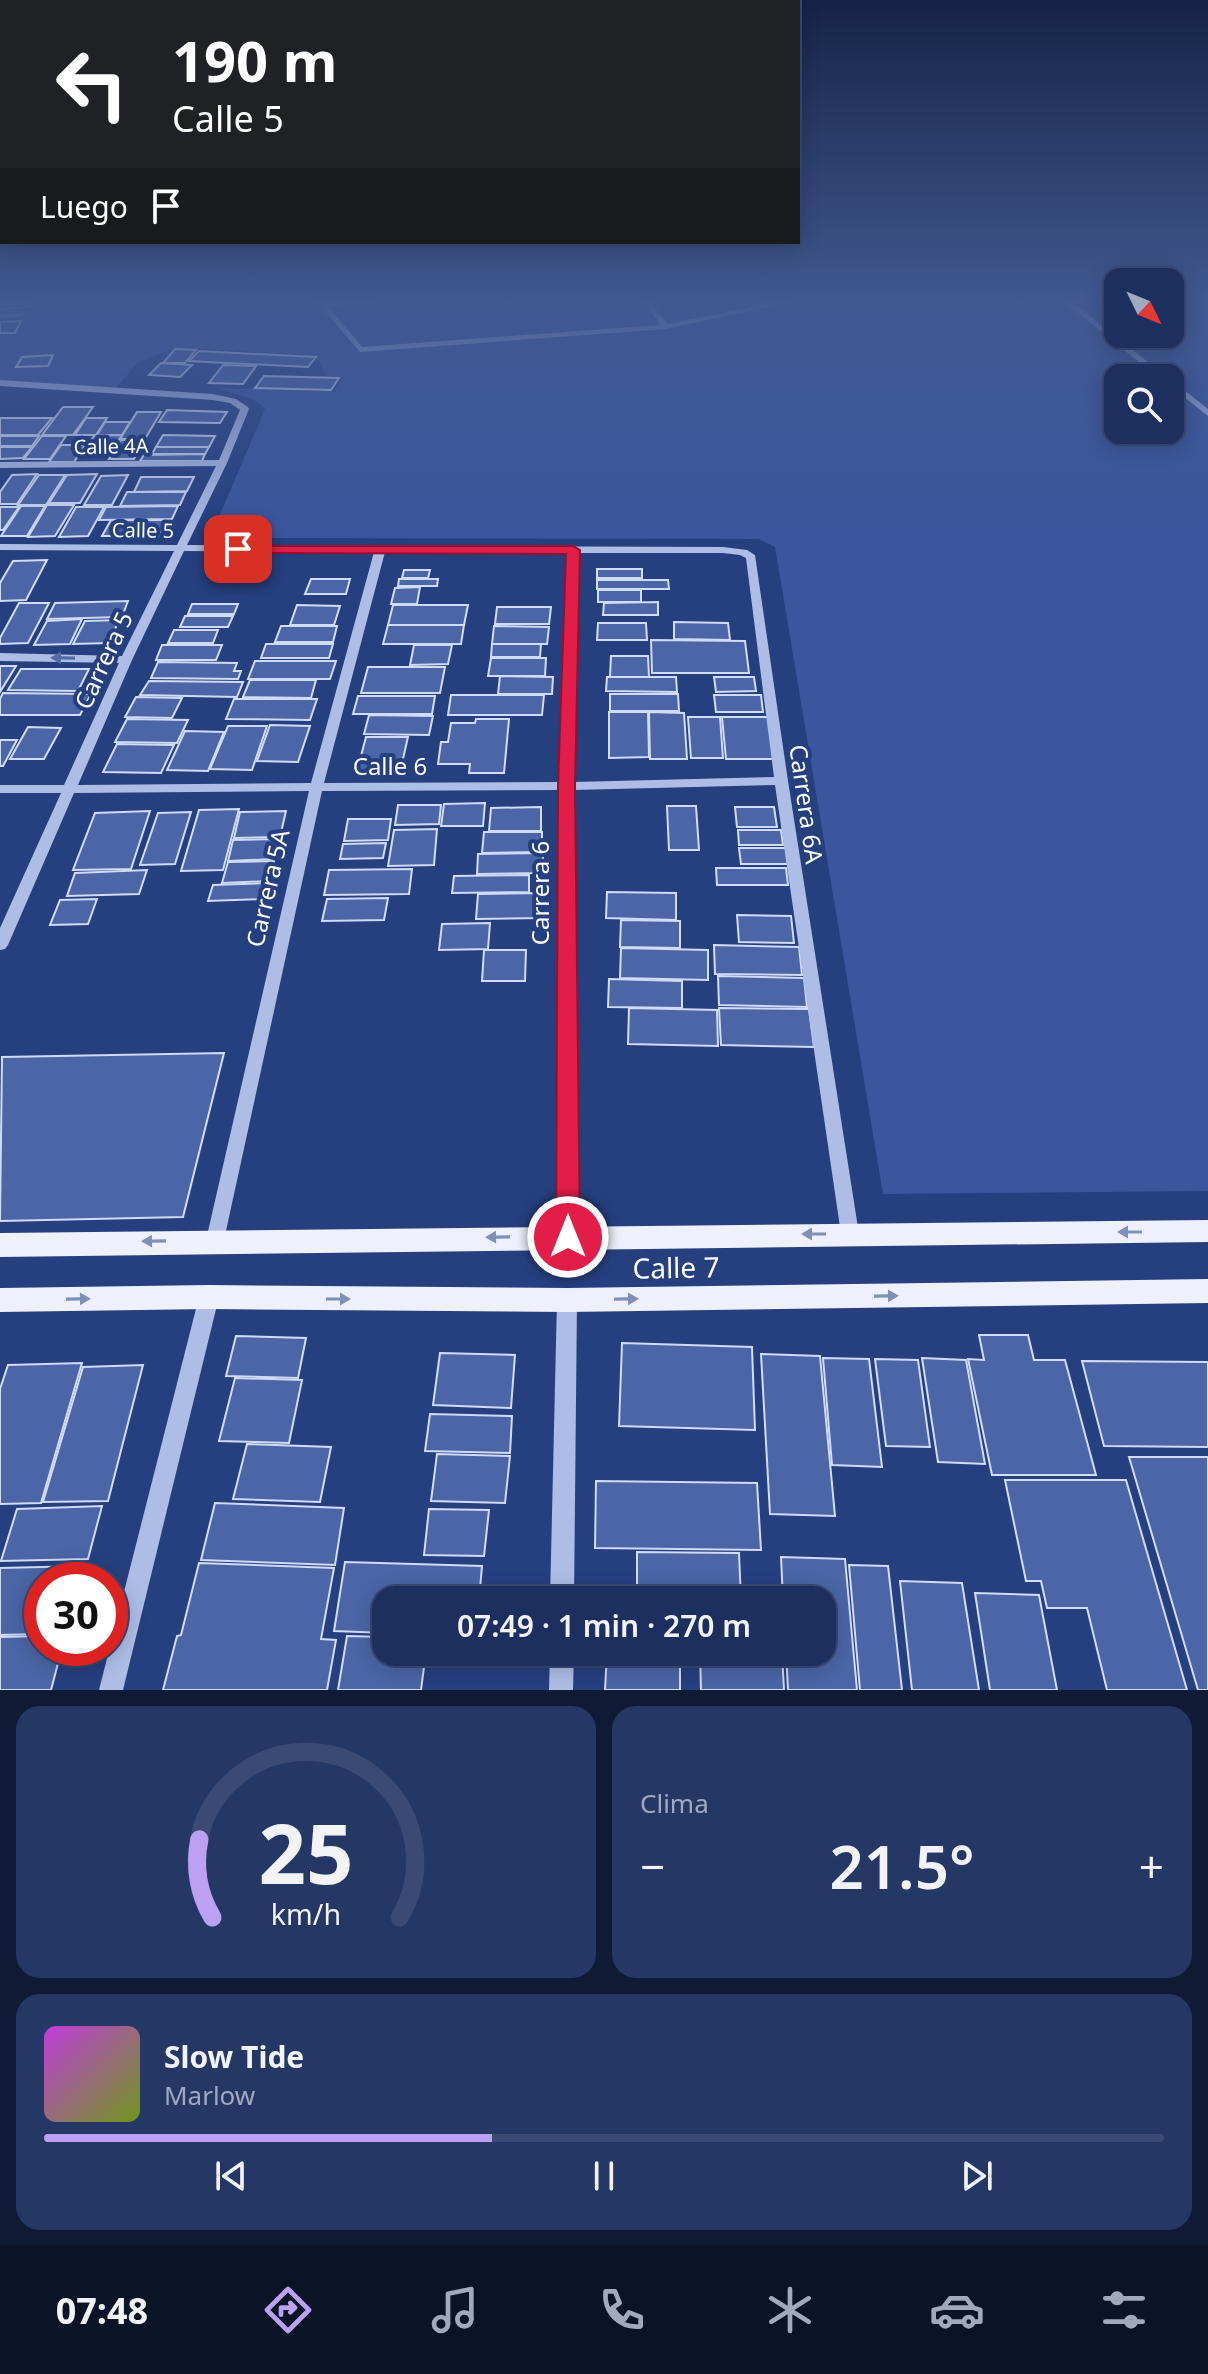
<!DOCTYPE html>
<html lang="es">
<meta charset="utf-8">
<style>
body{margin:0;font-family:"Noto Sans",sans-serif;background:#253765;color:#f1f3f6;height:100vh;display:flex;flex-direction:column;font-size:30px;white-space:nowrap}
*{box-sizing:border-box;margin:0}
p{font-size:26px;color:#a0a9bd}
.icon{flex:none;width:44px;height:44px;fill:none;stroke:currentColor;stroke-width:2;stroke-linecap:round;stroke-linejoin:round}
.map{position:relative;height:1690px;overflow:hidden}
.panel{display:flex;flex-direction:column;gap:16px;padding:16px;background:#0f1a34;flex:1}
.panel>*{flex:none}
.hud{position:absolute;left:0px;top:0px;width:800px;height:244px;box-shadow:0 4px 20px #0003,0 0 0 2px #3a4a74;background:#202124;color:#fff;overflow:hidden}
.needle{width:52px;rotate:133deg}
.buttons{position:absolute;left:1104px;top:268px;display:grid;gap:16px}
.buttons a{display:grid;place-items:center;width:80px;height:80px;border-radius:16px;background:#1c2f5f;box-shadow:0 4px 20px #0003,0 0 0 2px #3a4a74;font-size:40px}
.speed{position:absolute;left:24px;top:1562px;display:flex;gap:16px;font-size:40px;font-weight:700;text-align:center}
.speed>*{display:grid;place-content:center;width:104px;height:104px;border-radius:50%;background:#1c2f5f;box-shadow:0 4px 20px #0003,0 0 0 2px #3a4a74;line-height:1}
.speed .limit{border:12px solid #d22;background:#fff;color:#111}
.pin{position:absolute;display:grid;place-items:center;width:68px;height:68px;color:#fff;margin:-34px;border-radius:16px;box-shadow:0 4px 12px #0006}
.me{position:absolute;width:88px;margin:-44px;rotate:0deg;stroke-linejoin:round;filter:drop-shadow(0 0 6px #0008)}
.turn{display:flex;align-items:center;gap:28px;height:168px;padding:0 40px;font-size:36px}
.turn .icon{width:104px;height:104px;stroke-width:2.5}
.turn b{display:block;font-size:56px;line-height:68px}
.then{display:flex;align-items:center;height:76px;padding:0 40px;background:#0003;gap:16px;font-size:30px}
.big{font-size:60px;font-weight:600;line-height:1.1}
.panel .widget{flex:1;display:flex;flex-direction:column;justify-content:center;gap:12px;min-width:0;padding:0 28px;border-radius:24px;background:#253765}
.panel .dial{align-items:center;gap:0}
.dial svg{height:208px;overflow:visible;fill:none;stroke:#3a4a74;stroke-width:7;stroke-linecap:round;text-anchor:middle}
.dial text{fill:#f1f3f6;stroke:none}
.song{display:flex;align-items:center;gap:24px}
.cover{width:96px;height:96px;border-radius:12px;background:linear-gradient(135deg,hsl(290 70% 55%),hsl(80 70% 35%))}
.played{height:8px;border-radius:4px;background:linear-gradient(90deg,#bca0f2 40%,#3a4a74 40%)}
.keys{display:flex;justify-content:space-around;direction:ltr}
.heat{display:flex;justify-content:space-between;align-items:center;font-size:44px;direction:ltr}
.panel .tiles{flex:1;display:grid;gap:16px;grid-template-columns:1fr 1fr}
.widget:last-child{grid-column:span 2}
.trip{position:absolute;left:372px;top:1586px;width:464px;height:80px;border-radius:24px;background:#1c2f5f;box-shadow:0 4px 20px #0003,0 0 0 2px #3a4a74;font-weight:600;line-height:80px;text-align:center}
.tabs{display:flex;height:128px;justify-content:space-around;align-items:center;background:#0b1326;color:#a0a9bd}
.tabs .icon{width:56px;height:56px}
.tabs .on{color:#bca0f2}
.tabs b{font-size:36px;color:#f1f3f6}
.map>svg:first-child{display:block}
.green{fill:#3b569d;fill-rule:evenodd}
.building{fill:#4b65a6;stroke:#d0dbf5;stroke-width:2}
.lines{fill:none;stroke-linecap:round;stroke-linejoin:round}
.minor{fill:#adbde6;fill-rule:evenodd}
.major{fill:#eef1fd;fill-rule:evenodd}
.oneway{fill:#556ba3}
.oneway2{fill:#808fb8}
.route{fill:#e11d48;stroke:#92132f;stroke-width:2}
.labels{text-anchor:middle;dominant-baseline:central;stroke-width:8;stroke-linejoin:round;paint-order:stroke}
.far-street-label{font-size:20px;fill:#fff;stroke:#263f7f}
.street-label{font-size:24px;fill:#fff;stroke:#263f7f}
.near-street-label{font-size:28px;fill:#fff;stroke:#263f7f}
</style>
<div class="map">
<svg width="1208" height="1690" viewBox="0 0 1208 1690">
<rect width="100%" height="100%" fill="#263f7f"/>
<path class="green" d="M33,301H1118V334H1170V301H1208V1191L883,1194L775,547L759,539L210,538L265,409L255,400L217,388L335,391L343,377L326,376L316,355L175,348L138,362L115,389L0,381V319L23,318ZM1118,378H1170V430H1118Z"/>
<g class="building">
<polygon points="0,301 30,301 28,307 0,309"/>
<polygon points="21,321 15,333 0,333 0,322"/>
<polygon points="175,349 196,350 185,363 163,363"/>
<polygon points="199,351 316,357 308,367 189,361"/>
<polygon points="53,355 48,366 16,367 22,357"/>
<polygon points="161,363 192,365 180,377 149,375"/>
<polygon points="223,365 256,366 243,384 209,383"/>
<polygon points="264,376 339,378 331,390 255,388"/>
<polygon points="63,407 93,407 73,435 42,435"/>
<polygon points="167,410 227,412 220,423 159,422"/>
<polygon points="137,412 161,412 145,439 120,439"/>
<polygon points="0,418 52,418 38,435 0,435"/>
<polygon points="86,418 107,418 96,435 75,435"/>
<polygon points="105,422 130,422 122,435 97,435"/>
<polygon points="122,435 109,455 81,455 94,436"/>
<polygon points="163,435 215,436 209,447 156,447"/>
<polygon points="0,436 39,436 32,446 0,446"/>
<polygon points="42,436 66,436 50,459 24,459"/>
<polygon points="121,440 145,440 134,459 109,459"/>
<polygon points="61,445 85,445 74,462 49,462"/>
<polygon points="0,447 32,447 23,458 0,459"/>
<polygon points="156,447 209,447 205,454 152,454"/>
<polygon points="205,454 202,461 140,461 144,455"/>
<polygon points="37,474 17,504 0,504 0,492 12,475"/>
<polygon points="97,474 80,503 49,503 67,475"/>
<polygon points="39,475 65,475 46,505 18,505"/>
<polygon points="128,475 112,505 84,505 101,476"/>
<polygon points="141,477 194,477 187,491 134,492"/>
<polygon points="127,492 186,492 180,505 120,506"/>
<polygon points="47,505 74,505 55,536 28,537"/>
<polygon points="21,506 45,506 27,536 1,536"/>
<polygon points="178,506 172,519 99,520 106,507"/>
<polygon points="0,507 19,507 3,530 0,530"/>
<polygon points="76,507 104,507 88,536 59,537"/>
<polygon points="111,520 167,520 159,536 102,536"/>
<polygon points="47,560 26,600 0,601 0,583 13,561"/>
<rect x="597" y="569" width="45" height="9"/>
<polygon points="404,570 430,570 428,578 402,578"/>
<polygon points="311,579 350,579 346,594 305,594"/>
<polygon points="399,579 438,579 437,586 398,586"/>
<polygon points="597,580 668,580 669,589 597,589"/>
<polygon points="420,587 417,604 391,604 395,588"/>
<rect x="598" y="590" width="43" height="12"/>
<polygon points="128,601 122,617 47,619 55,603"/>
<polygon points="658,602 658,615 603,615 604,603"/>
<polygon points="19,603 49,603 28,643 0,644 0,638"/>
<polygon points="192,604 238,604 234,614 188,614"/>
<polygon points="297,605 340,606 334,625 290,625"/>
<polygon points="393,605 468,605 464,625 388,625"/>
<polygon points="497,607 551,607 549,624 495,624"/>
<polygon points="185,616 233,616 228,627 180,627"/>
<polygon points="82,619 70,644 34,645 47,621"/>
<polygon points="119,620 109,643 73,644 85,621"/>
<polygon points="674,622 728,623 730,640 674,639"/>
<polygon points="598,623 646,623 647,640 597,640"/>
<polygon points="388,625 464,625 461,644 383,644"/>
<polygon points="281,626 337,626 333,642 275,642"/>
<polygon points="494,626 549,627 547,644 492,644"/>
<polygon points="174,630 218,630 213,643 168,643"/>
<polygon points="651,640 745,641 749,673 652,673"/>
<polygon points="266,644 333,644 329,658 261,658"/>
<polygon points="492,644 541,644 540,657 491,657"/>
<polygon points="162,645 222,645 216,660 156,660"/>
<polygon points="414,645 452,645 448,664 410,665"/>
<polygon points="611,656 648,656 649,677 610,677"/>
<polygon points="491,658 546,658 545,676 488,676"/>
<polygon points="255,661 336,661 330,679 248,679"/>
<polygon points="158,662 237,663 234,671 241,671 238,679 151,678"/>
<polygon points="0,666 16,666 0,692"/>
<polygon points="368,667 445,667 440,693 361,693"/>
<polygon points="21,669 89,669 78,691 8,690"/>
<polygon points="500,676 553,677 552,694 498,694"/>
<polygon points="607,677 676,677 677,692 606,691"/>
<polygon points="714,677 754,677 756,691 716,692"/>
<polygon points="250,680 316,680 311,698 243,697"/>
<polygon points="149,681 243,682 237,697 140,695"/>
<polygon points="3,693 91,694 80,715 0,715 0,699"/>
<polygon points="610,694 678,694 679,711 610,711"/>
<polygon points="451,695 544,695 542,715 448,715"/>
<polygon points="714,695 761,695 763,712 716,712"/>
<polygon points="358,696 435,696 432,714 353,714"/>
<polygon points="136,697 182,698 172,718 125,717"/>
<polygon points="234,699 317,699 310,720 226,719"/>
<polygon points="609,712 648,712 649,757 609,758"/>
<polygon points="649,712 684,713 687,759 650,759"/>
<polygon points="369,715 433,716 429,735 364,734"/>
<polygon points="688,717 720,717 723,758 691,758"/>
<polygon points="722,717 768,717 774,759 726,759"/>
<polygon points="127,719 188,720 177,743 115,742"/>
<polygon points="476,719 509,719 504,773 469,773 470,764 438,764 441,742 448,742 451,723 475,723"/>
<polygon points="270,725 310,726 298,762 257,761"/>
<polygon points="228,726 267,726 252,770 210,769"/>
<polygon points="28,727 61,728 44,759 10,759"/>
<polygon points="185,731 224,732 208,771 167,770"/>
<polygon points="366,737 408,737 400,772 357,771"/>
<polygon points="0,740 17,740 3,766 0,766"/>
<polygon points="117,744 174,745 161,773 103,772"/>
<polygon points="485,803 483,826 441,826 444,804"/>
<polygon points="398,805 441,805 439,824 395,825"/>
<polygon points="667,806 696,806 699,850 669,850"/>
<polygon points="541,807 541,831 489,831 491,808"/>
<polygon points="735,807 774,807 777,827 737,827"/>
<polygon points="239,809 223,870 181,871 199,810"/>
<polygon points="150,811 131,869 73,870 95,813"/>
<polygon points="286,811 280,837 234,838 240,812"/>
<polygon points="191,812 175,864 140,865 158,813"/>
<polygon points="348,819 391,819 388,840 344,841"/>
<polygon points="437,829 434,865 388,866 394,830"/>
<polygon points="738,830 781,830 783,845 739,845"/>
<polygon points="484,832 542,832 542,852 482,853"/>
<polygon points="280,839 276,859 228,861 233,840"/>
<polygon points="386,843 383,858 340,859 343,844"/>
<polygon points="739,848 786,848 788,864 741,864"/>
<polygon points="543,853 543,873 477,874 478,854"/>
<polygon points="274,861 269,881 222,883 228,862"/>
<polygon points="716,868 786,868 788,885 717,885"/>
<polygon points="412,869 409,894 324,895 329,870"/>
<polygon points="147,870 139,894 67,896 75,873"/>
<polygon points="529,875 529,892 452,893 454,876"/>
<polygon points="269,883 265,899 208,901 213,885"/>
<polygon points="607,892 676,893 676,920 606,918"/>
<polygon points="542,893 542,918 476,919 478,894"/>
<polygon points="388,898 384,920 322,921 327,899"/>
<polygon points="97,899 88,924 50,925 60,900"/>
<polygon points="737,915 791,916 794,943 739,942"/>
<polygon points="621,920 680,921 680,948 620,947"/>
<polygon points="490,923 488,949 439,950 442,924"/>
<polygon points="714,945 799,947 802,975 715,974"/>
<polygon points="621,948 708,950 708,980 620,978"/>
<polygon points="484,950 526,950 525,981 482,981"/>
<polygon points="718,976 804,978 807,1007 719,1005"/>
<polygon points="609,979 682,981 682,1008 608,1007"/>
<polygon points="629,1008 717,1010 718,1046 628,1044"/>
<polygon points="719,1008 809,1009 814,1047 721,1045"/>
<polygon points="224,1053 183,1217 0,1221 2,1057"/>
<polygon points="979,1335 1028,1335 1034,1360 1065,1360 1096,1475 992,1475 968,1359 984,1360"/>
<polygon points="236,1336 306,1338 298,1378 226,1376"/>
<polygon points="622,1343 752,1347 755,1430 619,1426"/>
<polygon points="440,1353 515,1355 511,1408 433,1405"/>
<polygon points="761,1354 820,1356 835,1516 770,1514"/>
<polygon points="823,1358 869,1359 882,1467 832,1465"/>
<polygon points="922,1358 966,1360 985,1464 938,1462"/>
<polygon points="875,1359 918,1360 930,1447 886,1446"/>
<polygon points="1082,1361 1208,1362 1208,1447 1104,1446"/>
<polygon points="82,1363 41,1503 0,1504 0,1389 8,1365"/>
<polygon points="143,1365 108,1501 43,1502 83,1367"/>
<polygon points="235,1378 302,1380 289,1443 219,1441"/>
<polygon points="430,1414 512,1416 510,1453 425,1451"/>
<polygon points="247,1444 331,1447 320,1502 233,1499"/>
<polygon points="437,1454 510,1456 505,1503 431,1501"/>
<polygon points="1129,1457 1208,1457 1208,1690 1198,1690"/>
<polygon points="1005,1480 1126,1480 1187,1690 1107,1690 1087,1608 1047,1608 1041,1581 1026,1581"/>
<polygon points="596,1481 757,1483 761,1550 595,1548"/>
<polygon points="215,1503 344,1508 335,1565 201,1560"/>
<polygon points="102,1506 88,1559 1,1561 17,1509"/>
<polygon points="429,1509 489,1510 484,1556 424,1555"/>
<polygon points="637,1552 739,1553 741,1600 637,1600"/>
<polygon points="781,1557 845,1559 857,1690 788,1690 786,1652 822,1652 822,1600 783,1600"/>
<polygon points="345,1562 482,1566 479,1600 386,1600 386,1633 334,1631"/>
<polygon points="199,1563 334,1568 321,1639 336,1640 327,1690 163,1690 177,1636 181,1635"/>
<polygon points="849,1565 888,1566 902,1690 860,1690"/>
<polygon points="83,1566 79,1580 42,1580 42,1634 0,1635 0,1568"/>
<polygon points="900,1581 962,1583 979,1690 912,1690"/>
<polygon points="975,1593 1039,1595 1057,1690 990,1690"/>
<polygon points="42,1636 42,1648 62,1648 51,1690 0,1690 0,1637"/>
<polygon points="347,1636 386,1637 386,1652 426,1652 421,1690 338,1690"/>
<polygon points="607,1652 680,1652 680,1690 605,1690"/>
<polygon points="700,1652 782,1652 784,1690 701,1690"/>
</g>
<g class="lines">
<g class="minor">
<polygon points="316,301 373,301 369,303 328,306 362,347 660,325 643,301 651,301 667,324 783,301 797,301 665,329 360,352"/>
<polygon points="1063,301 1071,301 1168,378 1159,378"/>
<polygon points="24,313 25,315 21,317 0,318 0,314"/>
<polygon points="1170,379 1208,409 1208,416 1170,386"/>
<path d="M0,380L213,394L236,399L248,407L249,409L227,463L187,545L723,547L747,550L755,555L788,781L859,1234L857,1240L850,1242L843,1240L841,1234L775,785L574,790L577,1237L575,1243L568,1245L561,1243L559,1237L560,790L322,791L224,1240L222,1246L215,1248L208,1246L206,1240L309,791L74,793L8,945L5,949L0,950V928L61,793H0V785H64L119,663L0,661V653L122,656L174,551L0,550V544L177,545L216,466L0,468V462L219,460L240,410L230,403L213,400L0,386ZM184,551L374,552L311,783L78,785L132,660ZM385,552H568L560,782L324,783ZM578,553H723L740,555L746,558L774,777L574,782Z"/>
<polygon points="209,1288 216,1291 219,1297 123,1690 99,1690 199,1297 202,1291"/>
<polygon points="567,1291 574,1294 577,1300 574,1600 550,1600 557,1300 560,1294"/>
<polygon points="550,1652 574,1652 573,1690 549,1690"/>
</g>
<g class="major">
<polygon points="1208,1220 1208,1242 0,1257 0,1233"/>
<polygon points="1208,1279 1208,1303 567,1312 209,1309 0,1312 0,1288 209,1285 567,1288"/>
</g>
</g>
<defs><path id="oneway-solid" d="M-6-.8H1V-3.2L6.5 0L1 3.2V.8H-6Z" transform="scale(2)"/></defs>
<use class="oneway" href="#oneway-solid" transform="translate(63 658) rotate(-179)"/>
<g class="oneway2">
<use href="#oneway-solid" transform="translate(1130 1232) rotate(180)"/>
<use href="#oneway-solid" transform="translate(814 1234) rotate(180)"/>
<use href="#oneway-solid" transform="translate(498 1237) rotate(179)"/>
<use href="#oneway-solid" transform="translate(154 1241) rotate(179)"/>
<use href="#oneway-solid" transform="translate(886 1296) rotate(-1)"/>
<use href="#oneway-solid" transform="translate(78 1299) rotate(-1)"/>
<use href="#oneway-solid" transform="translate(338 1299)"/>
<use href="#oneway-solid" transform="translate(626 1299) rotate(-1)"/>
</g>
<linearGradient id="sky" x2="0" y2="1"><stop stop-color="#152346"/><stop offset="0.56" stop-color="#415890"/><stop offset="1" stop-color="#415890" stop-opacity="0"/></linearGradient>
<rect width="1208" height="537" fill="url(#sky)"/>
<polygon class="route" points="233,546 573,546 580,550 575,786 580,1237 577,1244 568,1247 559,1244 556,1237 558,786 566,554 238,553 233,552"/>
<g class="labels">
<g class="far-street-label">
<text transform="translate(111 446) rotate(-1)">Calle 4A</text>
<text transform="translate(143 530) rotate(1)">Calle 5</text>
</g>
<g class="street-label">
<text transform="translate(103 660) rotate(-65)">Carrera 5</text>
<text x="390" y="765">Calle 6</text>
<text transform="translate(807 804) rotate(82)">Carrera 6A</text>
<text transform="translate(267 888) rotate(-77)">Carrera 5A</text>
<text transform="translate(539 893) rotate(-90)">Carrera 6</text>
</g>
<g class="near-street-label">
<text transform="translate(676 1267) rotate(-1)">Calle 7</text>
</g>
</g>
</svg>
<div class="buttons">
<a><svg class="needle" viewBox="-14 -14 28 28"><path d="M0-13l5 13h-10z" fill="#e53935"/><path d="M0 13l5-13h-10z" fill="#a0a9bd"/></svg></a>
<a><svg class="icon" aria-label="search" viewBox="0 0 24 24"><circle cx="10" cy="10" r="6"/><path d="M15 15l6 6"/></svg></a>
</div>
<div class="speed"><div class="limit">30</div></div>
<div class="pin" style="left:238px;top:549px;background:#d93025"><svg class="icon" aria-label="arrive" viewBox="0 0 24 24"><path d="M6 21V4h12l-3 4 3 4H6"/></svg></div>
<svg class="me" style="left:568px;top:1237px" viewBox="-20 -20 40 40"><circle r="17" fill="#e11d48" stroke="#fff" stroke-width="3"/><path d="M0-11L8 9 0 5-8 9z" fill="#fff"/></svg>
<div class="trip">07:49 · 1 min · 270 m</div>
<div class="hud">
<div class="turn"><svg class="icon" aria-label="left" viewBox="0 0 24 24"><path d="M17 20v-9H6M10 6l-5 5 5 5"/></svg><div><b>190 m</b>Calle 5</div></div>
<div class="then">Luego<svg class="icon" aria-label="arrive" viewBox="0 0 24 24"><path d="M6 21V4h12l-3 4 3 4H6"/></svg></div>
</div>
</div>
<section class="panel">
<div class="tiles">
<div class="widget dial"><svg viewBox="0 0 100 80">
<path d="M14 69A42 42 0 1 1 86 69"/>
<path d="M14 69A42 42 0 0 1 9 39" stroke="#bca0f2"/>
<text x="50" y="56" font-size="32" font-weight="700">25</text>
<text x="50" y="72" font-size="11">km/h</text>
</svg></div>
<div class="widget"><p>Clima</p>
<div class="heat"><a>−</a><b class="big">21.5°</b><a>+</a></div>
</div>
<div class="widget">
<div class="song"><i class="cover"></i><div><b>Slow Tide</b><p>Marlow</p></div></div>
<div class="played"></div>
<div class="keys"><svg class="icon" aria-label="previous" viewBox="0 0 24 24"><path d="M18 5L8 12l10 7zM5 5v14"/></svg><svg class="icon" aria-label="pause" viewBox="0 0 24 24"><path d="M8 5v14M16 5v14"/></svg><svg class="icon" aria-label="next" viewBox="0 0 24 24"><path d="M6 5l10 7-10 7zM19 5v14"/></svg></div>
</div>
</div>
</section>
<nav class="tabs">
<b>07:48</b>
<svg class="icon on" aria-label="directions" viewBox="0 0 24 24"><path d="M12 3l9 9-9 9-9-9zM9 14v-3h6M13 9l2 2-2 2"/></svg>
<svg class="icon" aria-label="music" viewBox="0 0 24 24"><path d="M9 18V5l10-2v13"/><circle cx="6" cy="18" r="3"/><circle cx="16" cy="16" r="3"/></svg>
<svg class="icon" aria-label="phone" viewBox="0 0 24 24"><path d="M5 4h4l2 5-3 2q2 4 5 5l2-3 5 2v4C11 20 4 13 5 4z"/></svg>
<svg class="icon" aria-label="climate" viewBox="0 0 24 24"><path d="M12 3v18M4 7l16 10M4 17L20 7"/></svg>
<svg class="icon" aria-label="car" viewBox="0 0 24 24"><path d="M5 17H2v-5l4-1 3-4h7l3 4 3 1v5h-3M9 17h6M6 11h13"/><circle cx="7" cy="17" r="2"/><circle cx="17" cy="17" r="2"/></svg>
<svg class="icon" aria-label="filters" viewBox="0 0 24 24"><path d="M4 7h16M4 17h16"/><circle cx="9" cy="7" r="2"/><circle cx="15" cy="17" r="2"/></svg>
</nav>
